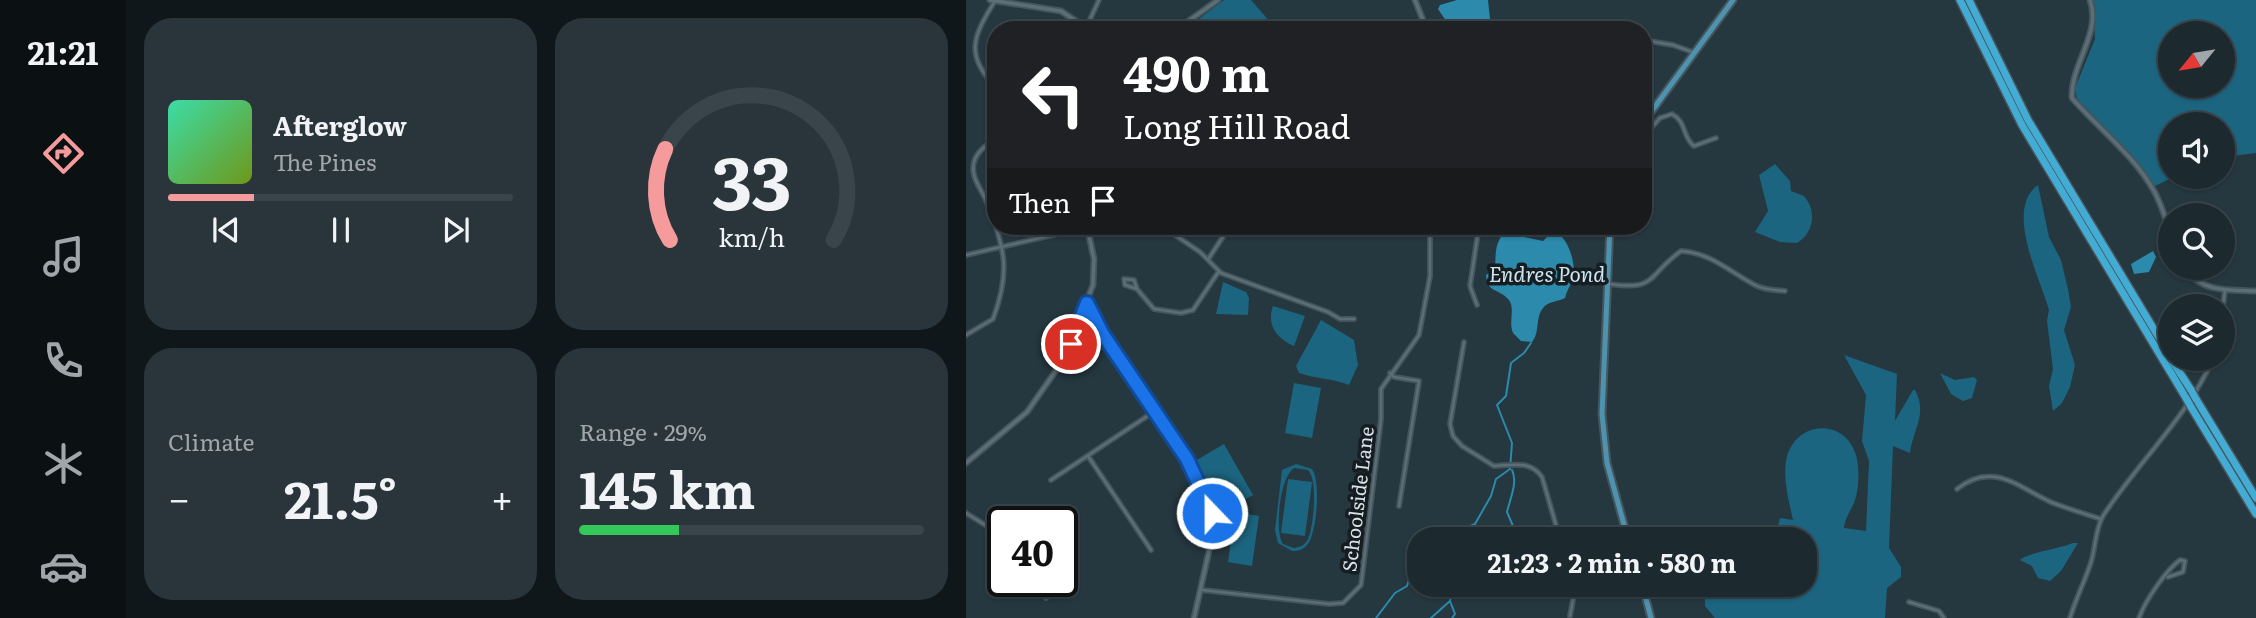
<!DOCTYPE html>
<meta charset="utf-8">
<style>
body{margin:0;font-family:Literata,serif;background:#29353b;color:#f1f3f6;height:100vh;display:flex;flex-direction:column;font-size:26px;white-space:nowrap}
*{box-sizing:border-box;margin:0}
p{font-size:23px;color:#a0a6aa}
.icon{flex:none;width:38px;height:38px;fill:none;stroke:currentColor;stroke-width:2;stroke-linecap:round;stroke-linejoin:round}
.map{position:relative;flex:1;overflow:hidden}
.sheet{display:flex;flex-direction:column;gap:18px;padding:18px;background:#0f171a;width:840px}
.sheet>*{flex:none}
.hud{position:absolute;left:21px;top:21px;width:665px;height:214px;border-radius:28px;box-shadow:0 2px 5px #0004,0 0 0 2px #3a454b;background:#202124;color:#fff;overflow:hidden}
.needle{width:46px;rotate:240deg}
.tools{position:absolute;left:1192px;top:21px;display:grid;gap:14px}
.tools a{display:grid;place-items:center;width:77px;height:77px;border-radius:50%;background:#1c292f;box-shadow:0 2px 5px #0004,0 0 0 2px #3a454b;font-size:35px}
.speed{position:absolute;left:21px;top:506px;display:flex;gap:14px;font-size:35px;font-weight:700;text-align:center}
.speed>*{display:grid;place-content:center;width:91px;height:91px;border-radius:50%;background:#1c292f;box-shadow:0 2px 5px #0004,0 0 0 2px #3a454b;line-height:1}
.speed .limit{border:4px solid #111;border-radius:10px;background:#fff;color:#111}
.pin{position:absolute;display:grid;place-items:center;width:60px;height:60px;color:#fff;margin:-30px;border:4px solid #fff;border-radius:50%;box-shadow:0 2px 7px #0007}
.me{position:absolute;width:77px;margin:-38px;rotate:338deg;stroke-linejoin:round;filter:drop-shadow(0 0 5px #0008)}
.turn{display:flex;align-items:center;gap:24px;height:147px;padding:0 21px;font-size:32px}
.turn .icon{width:91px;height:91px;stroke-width:2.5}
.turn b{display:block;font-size:49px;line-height:60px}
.then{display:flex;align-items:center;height:66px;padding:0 21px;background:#0003;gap:14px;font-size:26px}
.big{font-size:52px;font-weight:700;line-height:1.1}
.sheet .tile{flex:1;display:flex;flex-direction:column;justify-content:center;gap:10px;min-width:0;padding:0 24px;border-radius:28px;background:#29353b}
.sheet .dial{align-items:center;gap:0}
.dial svg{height:182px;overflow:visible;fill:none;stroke:#3a454b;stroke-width:7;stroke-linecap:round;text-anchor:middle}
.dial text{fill:#f1f3f6;stroke:none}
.song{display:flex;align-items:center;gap:21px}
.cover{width:84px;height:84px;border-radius:10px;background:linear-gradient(135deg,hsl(160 70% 55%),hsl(80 70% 35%))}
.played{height:7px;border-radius:4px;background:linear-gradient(90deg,#f59b9c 25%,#3a454b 25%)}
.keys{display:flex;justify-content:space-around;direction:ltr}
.heat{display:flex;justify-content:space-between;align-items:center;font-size:38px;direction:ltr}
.charge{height:10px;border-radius:5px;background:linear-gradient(90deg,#34c759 29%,#3a454b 0)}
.sheet .tiles{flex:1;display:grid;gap:18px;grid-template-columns:repeat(2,1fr)}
.trip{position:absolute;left:441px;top:527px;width:410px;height:70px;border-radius:28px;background:#1c292f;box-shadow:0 2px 5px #0004,0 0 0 2px #3a454b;font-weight:700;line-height:70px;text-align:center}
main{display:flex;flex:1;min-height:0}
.tabs{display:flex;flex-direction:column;width:126px;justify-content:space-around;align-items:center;background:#0b1013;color:#a0a6aa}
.tabs .icon{width:49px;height:49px}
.tabs .active{color:#f59b9c}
.tabs b{font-size:32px;color:#f1f3f6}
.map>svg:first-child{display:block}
.green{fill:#1c6580;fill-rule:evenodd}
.water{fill:#2c8aad}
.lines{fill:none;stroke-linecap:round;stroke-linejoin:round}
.stream{stroke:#2c8aad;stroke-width:2}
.minor-casing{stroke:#46555b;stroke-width:6}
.tertiary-casing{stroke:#46555b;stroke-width:7}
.primary-casing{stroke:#46555b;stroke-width:9}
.motorway-casing{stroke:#46555b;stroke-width:10}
.minor{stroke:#5b6e77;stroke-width:2.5}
.tertiary{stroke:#5b6e77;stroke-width:3.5}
.primary{stroke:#4d93af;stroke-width:5}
.motorway{stroke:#43acd5;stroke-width:7}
.motorway-bridge-casing{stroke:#46555b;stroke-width:10;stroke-linecap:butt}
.motorway-bridge{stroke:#43acd5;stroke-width:7}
.route-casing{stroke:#114b97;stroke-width:18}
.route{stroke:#1a73e8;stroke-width:12}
.labels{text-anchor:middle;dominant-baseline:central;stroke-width:7;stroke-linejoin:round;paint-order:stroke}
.street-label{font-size:19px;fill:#d8e2e7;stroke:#151d20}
.water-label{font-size:21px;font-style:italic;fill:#cce5f1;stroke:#151d20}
</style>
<main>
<nav class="tabs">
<b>21:21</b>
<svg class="icon active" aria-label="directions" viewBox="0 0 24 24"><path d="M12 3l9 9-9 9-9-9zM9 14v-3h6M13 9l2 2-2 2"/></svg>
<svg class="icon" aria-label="music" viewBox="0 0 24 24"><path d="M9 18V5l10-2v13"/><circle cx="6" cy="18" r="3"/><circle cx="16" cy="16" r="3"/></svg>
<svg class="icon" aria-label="phone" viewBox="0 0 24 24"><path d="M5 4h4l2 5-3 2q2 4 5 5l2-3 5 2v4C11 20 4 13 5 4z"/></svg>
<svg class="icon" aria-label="climate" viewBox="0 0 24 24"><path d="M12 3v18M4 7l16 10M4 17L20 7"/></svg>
<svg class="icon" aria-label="car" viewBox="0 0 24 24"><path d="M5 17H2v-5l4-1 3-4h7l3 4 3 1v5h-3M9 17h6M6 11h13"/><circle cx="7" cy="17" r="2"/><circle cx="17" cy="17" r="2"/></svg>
</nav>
<section class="sheet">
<div class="tiles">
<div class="tile">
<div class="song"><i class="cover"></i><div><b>Afterglow</b><p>The Pines</p></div></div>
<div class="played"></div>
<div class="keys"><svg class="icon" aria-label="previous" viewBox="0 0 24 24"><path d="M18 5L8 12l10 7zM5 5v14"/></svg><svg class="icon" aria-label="pause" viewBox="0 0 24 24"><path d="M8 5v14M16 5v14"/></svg><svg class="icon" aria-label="next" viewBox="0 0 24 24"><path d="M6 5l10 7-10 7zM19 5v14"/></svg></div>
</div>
<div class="tile dial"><svg viewBox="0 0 100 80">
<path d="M14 69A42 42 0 1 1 86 69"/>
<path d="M14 69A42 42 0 0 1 12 29" stroke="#f59b9c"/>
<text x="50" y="56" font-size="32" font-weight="700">33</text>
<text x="50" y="72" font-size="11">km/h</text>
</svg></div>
<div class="tile"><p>Climate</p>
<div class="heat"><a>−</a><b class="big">21.5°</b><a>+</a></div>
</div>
<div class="tile"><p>Range · 29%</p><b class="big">145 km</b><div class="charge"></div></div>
</div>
</section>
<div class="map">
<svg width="1290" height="618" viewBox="0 0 1290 618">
<rect width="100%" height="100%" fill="#25373f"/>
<g class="green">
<polygon points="258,0 285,0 305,23 299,30 218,30"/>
<path d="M1127,0H1290V153L1257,157L1256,124H1204V177H1208L1189,186L1164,153L1111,99L1109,88L1129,39ZM1204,33H1256V86H1204Z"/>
<path d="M809,164L824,181L825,191L838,196C851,211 848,233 831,243L814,242L789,232L802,211L793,175Z"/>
<path d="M1072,185L1083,237L1095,260L1102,289L1105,307L1098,330L1109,365L1104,387L1096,403L1087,411L1083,386L1087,369L1081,321L1083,310C1074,278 1038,209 1072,185Z"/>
<polygon points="257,282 280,292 283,298 282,315 250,314"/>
<path d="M307,306L339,316L328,346C311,339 300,325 307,306Z"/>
<path d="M355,320L388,340L392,365L383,385C366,378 350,379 333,373L330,366Z"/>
<path d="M878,355L931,374L929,421L947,390H949C962,414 947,429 944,453L927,446L923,548L935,567V577L921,588L919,618H749L739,606V598L759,585L838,584V539H809L814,518L827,520C823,502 817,479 820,461C827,421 878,416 890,455C894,469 893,490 888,503C884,512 879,518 878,528L900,531L903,461L896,441L900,395Z"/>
<polygon points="974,373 989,380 1008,377 1011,380 1006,398 997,401 985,394"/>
<polygon points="328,383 355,388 346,438 319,433"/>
<polygon points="258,444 287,495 259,511 229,461"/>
<path d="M330,464L346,469C355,480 351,535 341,545C337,550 332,551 326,551L312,543L309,530L316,470ZM328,468L342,470C352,480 348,525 342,539C339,545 335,547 328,548L317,544C308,531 314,477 328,468Z"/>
<polygon points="322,479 346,482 339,536 315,533"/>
<polygon points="269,512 293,516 286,566 262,562"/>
<path d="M1107,543H1112L1095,571L1084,581L1072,578L1066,566L1054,560C1063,552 1093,549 1107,543Z"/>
</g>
<g class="water">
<polygon points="491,0 522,0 524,19 482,24 472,9 474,5"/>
<path d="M543,229L549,235L577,241L586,232C601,233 608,259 608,272C607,283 601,289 599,298C592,302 582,301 577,308C569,318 574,333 566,342L555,341L547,333C542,322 550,307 542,299C532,288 521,293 520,275L529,269C530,252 528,240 543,229Z"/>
<polygon points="1187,251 1190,257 1183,272 1168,274 1165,264"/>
</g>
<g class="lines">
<g class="stream">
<polyline points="492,539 495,530 509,524 525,496 530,479 544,469 546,443 531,405 540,396 545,363 558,353 565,343"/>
<path d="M526,539L542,533L547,526L541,512C544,499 552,482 546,470"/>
<polyline points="484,601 489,614 486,618"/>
<polyline points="410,618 429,593 441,586 446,570 453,566"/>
<polyline points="465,618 484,601 488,584"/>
</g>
<defs>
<g id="minor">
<path d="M29,1C5,39 0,55 30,88"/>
<polyline points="120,28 133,0"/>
<polyline points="677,40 707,45 729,53"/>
<path d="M677,137L694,118L706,114C721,122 716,137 728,146L750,138"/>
<polyline points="159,226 168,234 188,230 206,233 234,252 255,273 362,312 374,319 388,319"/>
<polyline points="161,227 174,231"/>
<polyline points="0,255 122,227"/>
<polyline points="243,258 264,226"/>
<path d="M643,284C692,291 681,275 715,251C746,253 765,273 791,286C799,290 810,290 819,291"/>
<polyline points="171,289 159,285 158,279 168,280 171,289 188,309 215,313 227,310 253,271"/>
<polyline points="511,305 504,286 513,226"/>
<polyline points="1256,314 1259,290"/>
<path d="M0,335L27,319C45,271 39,249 21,203C16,189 4,178 8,162C11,151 21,145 30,138"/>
<path d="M498,342L484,424L487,436L496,446L528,466C547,465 564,460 576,477L592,532L598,539"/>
<polyline points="424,373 428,377 453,381 433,506"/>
<polyline points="122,456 185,550"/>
<polyline points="85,480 189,411"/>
<path d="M991,489C1027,460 1053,488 1087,503C1103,509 1119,514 1135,519"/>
<polyline points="0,513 37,536"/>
<polyline points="646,539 661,535"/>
<polyline points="69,581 80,598"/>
<polyline points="236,590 363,604 377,603 395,585 415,419 415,389 453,335 464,276 464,226"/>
<polyline points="537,596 586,584"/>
<polyline points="943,602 973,611 978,618"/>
<polyline points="604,616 610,584"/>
<path d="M1104,618C1109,601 1117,585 1123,568C1130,552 1128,531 1137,516C1172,462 1220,419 1247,359"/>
<path d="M1173,618C1179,601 1200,570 1214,560L1219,561L1217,572L1202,577"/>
</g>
<g id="tertiary">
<polyline points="24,0 95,11 123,30"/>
<polyline points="449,0 461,30"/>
<path d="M1124,0C1136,33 1104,65 1106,98C1133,129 1168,155 1188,191C1195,203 1199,218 1204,231"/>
<polyline points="210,30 252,0"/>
<path d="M1220,268C1234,293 1265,290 1290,291"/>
<polyline points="121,303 136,333 221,459 244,506 247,533 228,618"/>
<polyline points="0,463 61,412 96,362 127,285 128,259 121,226"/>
</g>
<g id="primary">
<polyline points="677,123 767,0"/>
<polyline points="644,226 636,414 641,463 662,539"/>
<polyline points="676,584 685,618"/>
</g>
<g id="motorway">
<polyline points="994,0 1056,125 1220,398"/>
<polyline points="1003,0 1062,120 1204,356"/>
<polyline points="1205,359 1225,390"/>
<polyline points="1230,399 1290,498"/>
<polyline points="1225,407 1290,514"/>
</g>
</defs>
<use href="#minor" class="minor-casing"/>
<use href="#tertiary" class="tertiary-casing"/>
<use href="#primary" class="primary-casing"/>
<use href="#motorway" class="motorway-casing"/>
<use href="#minor" class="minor"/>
<use href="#tertiary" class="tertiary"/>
<use href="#primary" class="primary"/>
<use href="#motorway" class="motorway"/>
<defs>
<g id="motorway-bridge">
<polyline points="1225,390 1230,399"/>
<polyline points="1220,398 1225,407"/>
</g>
</defs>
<use href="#motorway-bridge" class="motorway-bridge-casing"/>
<use href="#motorway-bridge" class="motorway-bridge"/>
</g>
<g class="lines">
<defs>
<polyline id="route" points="105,344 121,303 136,333 221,459 246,513"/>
</defs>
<use href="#route" class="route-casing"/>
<use href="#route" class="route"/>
</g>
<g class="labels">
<g class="street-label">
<text transform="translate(391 499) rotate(-83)">Schoolside Lane</text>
</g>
<g class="water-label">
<text x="581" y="272">Endres Pond</text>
</g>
</g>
</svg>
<div class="tools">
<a><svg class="needle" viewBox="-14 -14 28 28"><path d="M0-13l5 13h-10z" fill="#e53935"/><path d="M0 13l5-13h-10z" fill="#a0a6aa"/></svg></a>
<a><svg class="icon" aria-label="sound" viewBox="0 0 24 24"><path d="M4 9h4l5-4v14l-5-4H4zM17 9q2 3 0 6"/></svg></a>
<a><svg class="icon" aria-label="search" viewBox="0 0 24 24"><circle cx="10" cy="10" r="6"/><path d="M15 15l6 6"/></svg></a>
<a><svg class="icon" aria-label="layers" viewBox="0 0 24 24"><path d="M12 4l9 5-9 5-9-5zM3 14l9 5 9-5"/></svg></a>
</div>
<div class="speed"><div class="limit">40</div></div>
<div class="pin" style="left:105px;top:344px;background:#d93025"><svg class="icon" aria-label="arrive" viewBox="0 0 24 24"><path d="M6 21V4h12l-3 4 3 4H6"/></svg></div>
<svg class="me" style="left:246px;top:513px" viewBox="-20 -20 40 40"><circle r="17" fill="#1a73e8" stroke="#fff" stroke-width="3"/><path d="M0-11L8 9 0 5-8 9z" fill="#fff"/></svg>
<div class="trip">21:23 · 2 min · 580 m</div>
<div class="hud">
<div class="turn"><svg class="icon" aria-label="left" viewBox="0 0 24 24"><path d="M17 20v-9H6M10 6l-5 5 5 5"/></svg><div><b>490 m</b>Long Hill Road</div></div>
<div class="then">Then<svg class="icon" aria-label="arrive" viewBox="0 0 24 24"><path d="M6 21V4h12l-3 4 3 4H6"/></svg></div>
</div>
</div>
</main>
